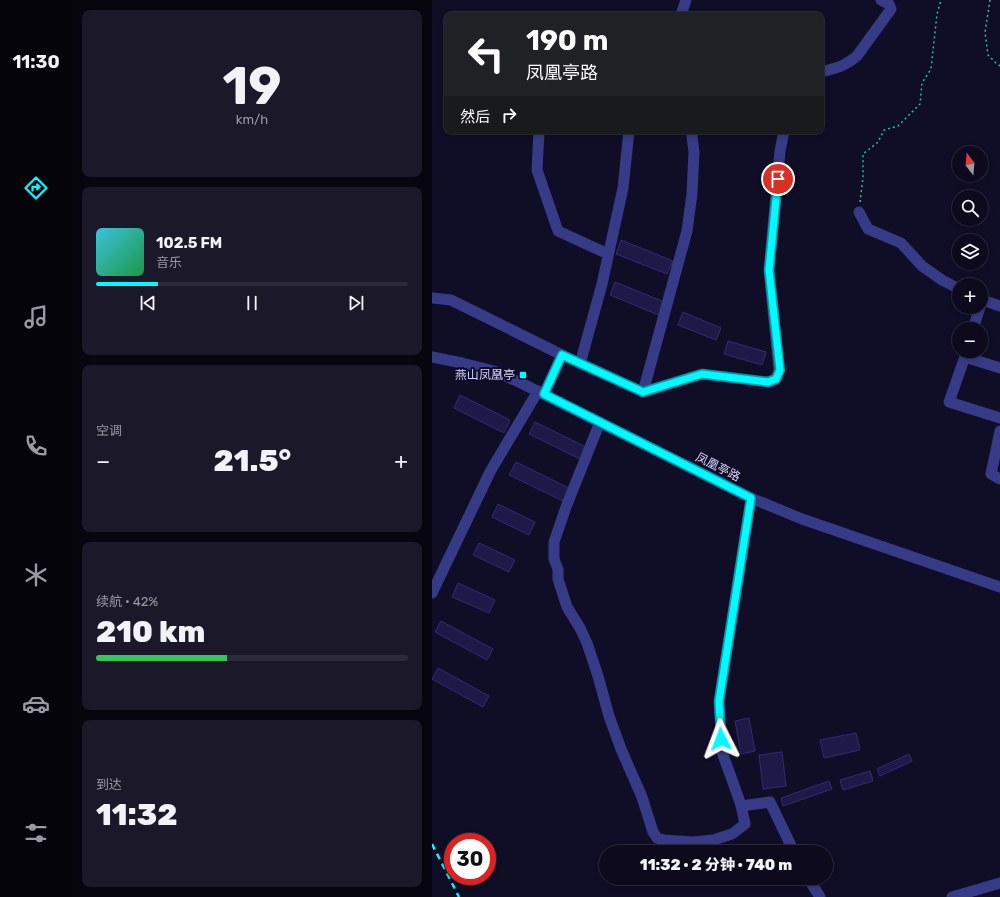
<!DOCTYPE html>
<html lang="zh">
<meta charset="utf-8">
<style>
body{margin:0;font-family:Rubik,"Noto Sans SC",sans-serif;background:#1a1829;color:#f1f3f6;height:100vh;display:flex;flex-direction:column;font-size:15px;white-space:nowrap}
*{box-sizing:border-box;margin:0}
p{font-size:13px;color:#9a9aa3}
.icon{flex:none;width:22px;height:22px;fill:none;stroke:currentColor;stroke-width:2;stroke-linecap:round;stroke-linejoin:round}
.map{position:relative;flex:1;overflow:hidden}
.sheet{display:flex;flex-direction:column;gap:10px;padding:10px;background:#07060f;width:360px}
.sheet>*{flex:none}
.hud{position:absolute;left:12px;top:12px;width:380px;height:122px;border-radius:8px;box-shadow:0 2px 6px #0003,0 0 0 1px #2c2b3b;background:#202124;color:#fff;overflow:hidden}
.needle{width:26px;rotate:344deg}
.controls{position:absolute;left:520px;top:146px;display:grid;gap:8px}
.controls a{display:grid;place-items:center;width:36px;height:36px;border-radius:50%;background:#0c0a1c;box-shadow:0 2px 6px #0003,0 0 0 1px #2c2b3b;font-size:20px}
.speed{position:absolute;left:12px;top:833px;display:flex;gap:8px;font-size:20px;font-weight:700;text-align:center}
.speed>*{display:grid;place-content:center;width:52px;height:52px;border-radius:50%;background:#0c0a1c;box-shadow:0 2px 6px #0003,0 0 0 1px #2c2b3b;line-height:1}
.speed .limit{border:6px solid #d22;background:#fff;color:#111}
.pin{position:absolute;display:grid;place-items:center;width:34px;height:34px;color:#fff;margin:-17px;border:2px solid #fff;border-radius:50%;box-shadow:0 1px 4px #0007}
.me{position:absolute;width:44px;margin:-22px;rotate:357deg;stroke-linejoin:round;filter:drop-shadow(0 0 3px #0008)}
.turn{display:flex;align-items:center;gap:14px;height:84px;padding:0 16px;font-size:18px}
.turn .icon{width:52px;height:52px;stroke-width:2.5}
.turn b{display:block;font-size:28px;line-height:34px}
.then{display:flex;align-items:center;height:38px;padding:0 16px;background:#0003;gap:8px;font-size:15px}
.big{font-size:30px;font-weight:800;line-height:1.1}
.sheet .widget{flex:1;display:flex;flex-direction:column;justify-content:center;gap:6px;min-width:0;padding:0 14px;border-radius:8px;background:#1a1829}
.sheet .dial{align-items:center;gap:0}
.dial b{font-size:52px;line-height:1}
.song{display:flex;align-items:center;gap:12px}
.cover{width:48px;height:48px;border-radius:6px;background:linear-gradient(135deg,hsl(190 70% 55%),hsl(140 70% 35%))}
.played{height:4px;border-radius:2px;background:linear-gradient(90deg,#00fafe 20%,#2c2b3b 20%)}
.keys{display:flex;justify-content:space-around;direction:ltr}
.heat{display:flex;justify-content:space-between;align-items:center;font-size:22px;direction:ltr}
.charge{height:6px;border-radius:3px;background:linear-gradient(90deg,#34c759 42%,#2c2b3b 0)}
.trip{position:absolute;left:167px;top:845px;width:234px;height:40px;border-radius:20px;background:#0c0a1c;box-shadow:0 2px 6px #0003,0 0 0 1px #2c2b3b;font-weight:800;line-height:40px;text-align:center}
main{display:flex;flex:1;min-height:0}
.tab-bar{display:flex;flex-direction:column;width:72px;justify-content:space-around;align-items:center;background:#05040b;color:#9a9aa3}
.tab-bar .icon{width:28px;height:28px}
.tab-bar .on{color:#00fafe}
.tab-bar b{font-size:18px;color:#f1f3f6}
.map>svg:first-child{display:block}
.building{fill:#1f1948;stroke:#332a75}
.lines{fill:none;stroke-linecap:round;stroke-linejoin:round}
.path{stroke:#2abca7;stroke-width:1.5;stroke-dasharray:2 3;stroke-linecap:butt}
.minor{stroke:#373b87;stroke-width:11}
.rail{stroke:#00fafe;stroke-width:2.5;stroke-dasharray:6 5;stroke-linecap:butt}
.route-casing{stroke:#00a2a5;stroke-width:10}
.route{stroke:#00fafe;stroke-width:7}
.poi-dot{fill:#00fafe;stroke:#100e26;stroke-width:1.5}
.labels{text-anchor:middle;dominant-baseline:central;stroke-width:4;stroke-linejoin:round;paint-order:stroke}
.poi-label{font-size:12px;fill:#d4d3ff;stroke:#100e26;text-anchor:end}
.street-label{font-size:12px;fill:#d4d3ff;stroke:#100e26}
</style>
<main>
<nav class="tab-bar">
<b>11:30</b>
<svg class="icon on" aria-label="directions" viewBox="0 0 24 24"><path d="M12 3l9 9-9 9-9-9zM9 14v-3h6M13 9l2 2-2 2"/></svg>
<svg class="icon" aria-label="music" viewBox="0 0 24 24"><path d="M9 18V5l10-2v13"/><circle cx="6" cy="18" r="3"/><circle cx="16" cy="16" r="3"/></svg>
<svg class="icon" aria-label="phone" viewBox="0 0 24 24"><path d="M5 4h4l2 5-3 2q2 4 5 5l2-3 5 2v4C11 20 4 13 5 4z"/></svg>
<svg class="icon" aria-label="climate" viewBox="0 0 24 24"><path d="M12 3v18M4 7l16 10M4 17L20 7"/></svg>
<svg class="icon" aria-label="car" viewBox="0 0 24 24"><path d="M5 17H2v-5l4-1 3-4h7l3 4 3 1v5h-3M9 17h6M6 11h13"/><circle cx="7" cy="17" r="2"/><circle cx="17" cy="17" r="2"/></svg>
<svg class="icon" aria-label="filters" viewBox="0 0 24 24"><path d="M4 7h16M4 17h16"/><circle cx="9" cy="7" r="2"/><circle cx="15" cy="17" r="2"/></svg>
</nav>
<section class="sheet">
<div class="widget dial"><b>19</b><p>km/h</p></div>
<div class="widget">
<div class="song"><i class="cover"></i><div><b>102.5 FM</b><p>音乐</p></div></div>
<div class="played"></div>
<div class="keys"><svg class="icon" aria-label="previous" viewBox="0 0 24 24"><path d="M18 5L8 12l10 7zM5 5v14"/></svg><svg class="icon" aria-label="pause" viewBox="0 0 24 24"><path d="M8 5v14M16 5v14"/></svg><svg class="icon" aria-label="next" viewBox="0 0 24 24"><path d="M6 5l10 7-10 7zM19 5v14"/></svg></div>
</div>
<div class="widget"><p>空调</p>
<div class="heat"><a>−</a><b class="big">21.5°</b><a>+</a></div>
</div>
<div class="widget"><p>续航 · 42%</p><b class="big">210 km</b><div class="charge"></div></div>
<div class="widget"><p>到达</p><b class="big">11:32</b></div>
</section>
<div class="map">
<svg width="568" height="897" viewBox="0 0 568 897">
<rect width="100%" height="100%" fill="#100e26"/>
<g class="building">
<polygon points="189,240 241,261 235,274 184,254"/>
<polygon points="183,282 235,303 229,316 178,295"/>
<polygon points="251,312 289,328 284,340 246,325"/>
<polygon points="296,341 334,352 330,365 292,354"/>
<polygon points="28,395 78,420 72,433 22,408"/>
<polygon points="103,422 154,447 148,459 97,434"/>
<polygon points="84,462 139,489 133,502 77,475"/>
<polygon points="66,504 103,522 97,535 60,517"/>
<polygon points="47,543 83,560 77,572 41,555"/>
<polygon points="26,583 63,600 57,613 20,597"/>
<polygon points="9,621 61,649 55,660 3,632"/>
<polygon points="6,668 57,696 51,707 0,679"/>
<polygon points="317,718 323,751 309,754 303,721"/>
<polygon points="424,733 428,750 392,758 388,740"/>
<polygon points="350,752 354,786 331,789 327,755"/>
<polygon points="477,754 480,761 448,776 445,769"/>
<polygon points="438,771 441,781 411,790 408,780"/>
<polygon points="397,781 400,789 351,806 349,798"/>
</g>
<g class="lines">
<g class="path">
<polyline points="558,0 553,32 556,55 564,63 568,66"/>
<polyline points="428,202 431,177 431,154 446,142 452,130 466,126 488,104 490,83 499,69 505,14 509,0"/>
</g>
<g class="minor">
<polyline points="249,15 254,0"/>
<path d="M389,72C404,68 412,67 425,56L459,9L457,4L449,0"/>
<polyline points="107,131 105,170 126,231 176,254"/>
<polyline points="427,212 436,229 469,243 490,266 510,280 527,289"/>
<polyline points="1,298 19,300 130,355"/>
<polyline points="549,303 550,300 568,306"/>
<polyline points="541,329 548,307"/>
<polyline points="535,351 517,402 568,418"/>
<polyline points="0,357 30,363 62,371 87,382 319,498 370,519 568,587"/>
<polyline points="533,357 568,368"/>
<polyline points="148,364 170,284 191,188 197,131"/>
<polyline points="211,392 255,231 260,194 262,152 260,136 261,131"/>
<polyline points="112,394 130,355 211,392 270,374 336,382 344,379 347,370 337,270 348,151 352,131"/>
<polyline points="168,422 134,507 122,542 122,559 126,569 126,579 135,607 148,628 155,643 166,676 177,716 189,749 210,797 221,832 225,838 232,840 261,842 281,840 300,834 313,824 309,805 290,752 287,701 319,498"/>
<polyline points="568,431 559,474 568,479"/>
<polyline points="0,593 59,470 106,391"/>
<polyline points="309,806 338,802 362,852"/>
<polyline points="376,878 388,897"/>
<polyline points="520,897 568,883"/>
</g>
<polyline class="rail" points="0,844 27,897"/>
</g>
<g class="lines">
<defs>
<polyline id="route" points="289,739 287,701 319,498 112,394 130,355 211,392 270,374 336,382 344,379 348,370 337,270 346,179"/>
</defs>
<use href="#route" class="route-casing"/>
<use href="#route" class="route"/>
</g>
<rect class="poi-dot" x="87" y="371" width="8" height="8" rx="2"/>
<g class="labels">
<g class="poi-label">
<text x="83" y="375">燕山凤凰亭</text>
</g>
<g class="street-label">
<text transform="translate(286 467) rotate(27)">凤凰亭路</text>
</g>
</g>
</svg>
<div class="controls">
<a><svg class="needle" viewBox="-14 -14 28 28"><path d="M0-13l5 13h-10z" fill="#e53935"/><path d="M0 13l5-13h-10z" fill="#9a9aa3"/></svg></a>
<a><svg class="icon" aria-label="search" viewBox="0 0 24 24"><circle cx="10" cy="10" r="6"/><path d="M15 15l6 6"/></svg></a>
<a><svg class="icon" aria-label="layers" viewBox="0 0 24 24"><path d="M12 4l9 5-9 5-9-5zM3 14l9 5 9-5"/></svg></a>
<a>+</a>
<a>−</a>
</div>
<div class="speed"><div class="limit">30</div></div>
<div class="pin" style="left:346px;top:179px;background:#d93025"><svg class="icon" aria-label="arrive" viewBox="0 0 24 24"><path d="M6 21V4h12l-3 4 3 4H6"/></svg></div>
<svg class="me" style="left:289px;top:739px" viewBox="-20 -20 40 40"><path d="M0-17L14 15 0 8-14 15z" fill="#00fafe" stroke="#fff" stroke-width="4"/></svg>
<div class="trip">11:32 · 2 分钟 · 740 m</div>
<div class="hud">
<div class="turn"><svg class="icon" aria-label="left" viewBox="0 0 24 24"><path d="M17 20v-9H6M10 6l-5 5 5 5"/></svg><div><b>190 m</b>凤凰亭路</div></div>
<div class="then">然后<svg class="icon" aria-label="right" viewBox="0 0 24 24"><path d="M7 20v-9h11M14 6l5 5-5 5"/></svg></div>
</div>
</div>
</main>
